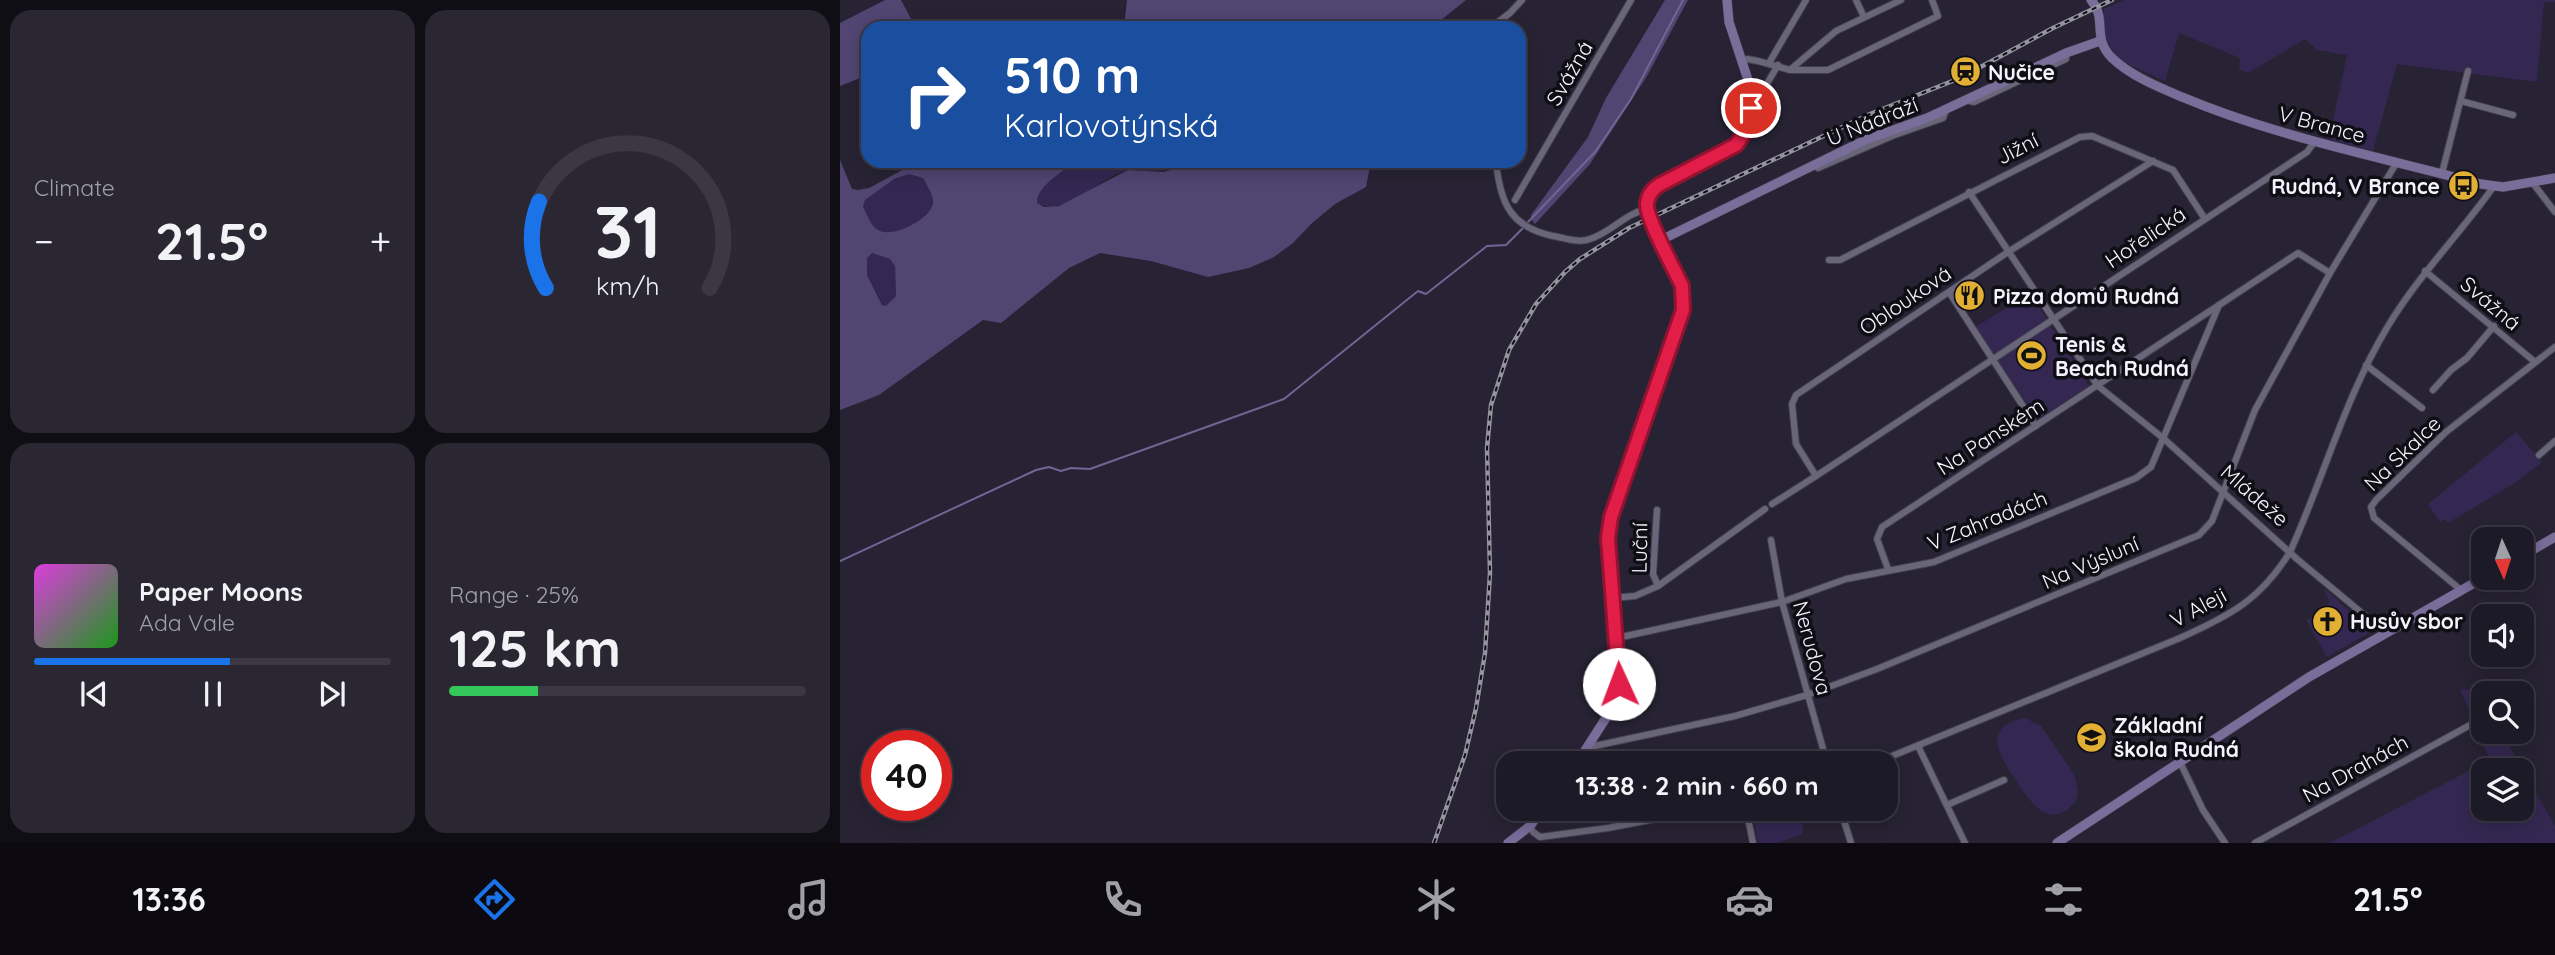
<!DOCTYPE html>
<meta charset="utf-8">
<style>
body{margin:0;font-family:Quicksand,sans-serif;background:#2a2733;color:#f1f3f6;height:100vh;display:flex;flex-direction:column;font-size:26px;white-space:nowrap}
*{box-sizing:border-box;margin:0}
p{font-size:23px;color:#a0a1a7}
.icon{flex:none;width:38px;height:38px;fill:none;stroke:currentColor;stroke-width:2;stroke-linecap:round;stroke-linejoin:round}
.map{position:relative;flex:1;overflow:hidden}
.drawer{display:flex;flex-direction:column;gap:10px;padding:10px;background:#100e15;width:840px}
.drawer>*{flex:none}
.banner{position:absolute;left:21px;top:21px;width:665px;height:147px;border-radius:21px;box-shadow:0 4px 18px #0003,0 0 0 2px #3b3844;background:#1a4fa0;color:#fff;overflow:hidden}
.needle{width:46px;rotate:177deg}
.fabs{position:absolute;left:1631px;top:527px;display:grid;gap:14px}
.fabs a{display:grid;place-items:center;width:63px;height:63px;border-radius:14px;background:#1d1a27;box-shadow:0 4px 18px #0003,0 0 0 2px #3b3844;font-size:35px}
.speed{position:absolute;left:21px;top:730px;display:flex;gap:14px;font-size:35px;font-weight:700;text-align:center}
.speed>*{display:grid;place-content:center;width:91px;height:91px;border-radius:50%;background:#1d1a27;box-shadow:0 4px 18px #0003,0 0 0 2px #3b3844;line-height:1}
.speed .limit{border:10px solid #d22;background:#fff;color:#111}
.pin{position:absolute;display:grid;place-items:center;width:60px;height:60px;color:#fff;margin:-30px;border:4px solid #fff;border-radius:50%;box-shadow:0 2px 7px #0007}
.me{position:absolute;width:77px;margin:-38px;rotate:358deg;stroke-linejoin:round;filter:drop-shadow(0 0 5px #0008)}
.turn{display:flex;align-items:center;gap:24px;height:147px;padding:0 28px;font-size:32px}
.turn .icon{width:91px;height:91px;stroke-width:2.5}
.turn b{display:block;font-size:49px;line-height:60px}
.big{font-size:52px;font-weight:700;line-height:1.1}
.drawer .card{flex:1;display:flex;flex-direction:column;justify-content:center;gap:10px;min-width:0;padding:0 24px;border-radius:21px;background:#2a2733}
.drawer .dial{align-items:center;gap:0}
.dial svg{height:182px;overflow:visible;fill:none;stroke:#3b3844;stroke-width:7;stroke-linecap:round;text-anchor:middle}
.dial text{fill:#f1f3f6;stroke:none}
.song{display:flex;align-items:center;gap:21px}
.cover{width:84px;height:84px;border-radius:10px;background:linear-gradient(135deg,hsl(300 70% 55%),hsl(120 70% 35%))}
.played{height:7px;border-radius:4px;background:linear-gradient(90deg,#1a73e8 55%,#3b3844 55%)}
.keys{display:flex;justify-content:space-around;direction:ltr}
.heat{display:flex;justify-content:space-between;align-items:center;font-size:38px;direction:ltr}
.charge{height:10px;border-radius:5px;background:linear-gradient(90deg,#34c759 25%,#3b3844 0)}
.drawer .tiles{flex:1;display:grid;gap:10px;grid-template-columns:repeat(2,1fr)}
.trip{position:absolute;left:656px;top:751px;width:402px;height:70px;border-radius:21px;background:#1d1a27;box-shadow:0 4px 18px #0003,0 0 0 2px #3b3844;font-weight:700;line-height:70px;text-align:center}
.dock{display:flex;height:112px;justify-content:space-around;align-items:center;background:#0c0a10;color:#a0a1a7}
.dock .icon{width:49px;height:49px}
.dock .current{color:#1a73e8}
.dock b{font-size:32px;color:#f1f3f6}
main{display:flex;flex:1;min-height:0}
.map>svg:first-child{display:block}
.green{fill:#342852}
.forest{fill:#514572;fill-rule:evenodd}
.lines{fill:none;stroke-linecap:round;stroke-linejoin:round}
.stream{stroke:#716594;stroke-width:2}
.street-casing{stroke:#423f4d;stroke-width:8}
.secondary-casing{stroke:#423f4d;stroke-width:10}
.street{stroke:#6a6679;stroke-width:6}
.secondary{stroke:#796d9a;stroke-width:9}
.rail-casing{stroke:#9693a1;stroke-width:4.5}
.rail{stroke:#0f0e15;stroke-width:2;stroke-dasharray:5;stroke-linecap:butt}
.route-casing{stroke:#92132f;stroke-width:18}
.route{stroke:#e11d48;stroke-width:12}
.labels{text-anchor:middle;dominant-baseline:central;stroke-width:7;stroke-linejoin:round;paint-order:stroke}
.poi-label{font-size:21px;font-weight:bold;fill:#f5f3fe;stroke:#0f0e15;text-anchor:start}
.street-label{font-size:21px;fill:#f5f3fe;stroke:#0f0e15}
</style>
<main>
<section class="drawer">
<div class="tiles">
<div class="card"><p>Climate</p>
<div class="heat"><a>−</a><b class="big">21.5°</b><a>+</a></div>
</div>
<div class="card dial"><svg viewBox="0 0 100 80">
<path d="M14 69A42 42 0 1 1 86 69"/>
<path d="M14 69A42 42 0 0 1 11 31" stroke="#1a73e8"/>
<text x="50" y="56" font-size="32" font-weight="700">31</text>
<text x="50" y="72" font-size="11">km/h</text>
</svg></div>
<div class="card">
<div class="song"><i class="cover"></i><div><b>Paper Moons</b><p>Ada Vale</p></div></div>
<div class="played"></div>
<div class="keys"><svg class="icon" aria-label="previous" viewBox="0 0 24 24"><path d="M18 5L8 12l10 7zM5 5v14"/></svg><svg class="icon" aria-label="pause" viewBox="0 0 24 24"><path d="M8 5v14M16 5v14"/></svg><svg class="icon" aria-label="next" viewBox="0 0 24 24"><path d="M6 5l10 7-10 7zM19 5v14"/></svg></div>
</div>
<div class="card"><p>Range · 25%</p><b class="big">125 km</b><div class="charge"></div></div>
</div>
</section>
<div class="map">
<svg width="1715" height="843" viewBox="0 0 1715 843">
<rect width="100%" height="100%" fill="#272334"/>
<g class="green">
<path d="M1284,0H1715V2H1704L1697,82L1557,64L1533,151L1489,139L1507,55L1477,50L1465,39L1408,73L1399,69L1400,58L1339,33L1325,81C1285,62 1261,61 1264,9Z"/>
<path d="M237,161H351C336,171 321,171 303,171C298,170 291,169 287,170C260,177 224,218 197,203C197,185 224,171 237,161Z"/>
<path d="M69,174L83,178C87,186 94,195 93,203C91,219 52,239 38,230C32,226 27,214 23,207C28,189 53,179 69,174Z"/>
<polygon points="32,253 50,259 55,266 56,296 47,306 43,305 27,275 27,257"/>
<polygon points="1190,293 1249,386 1198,419 1134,328"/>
<polygon points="1676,432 1702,462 1673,484 1608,523 1604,519 1600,522 1588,504"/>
<polygon points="1485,589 1532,631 1487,657 1466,620 1476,616 1486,632 1498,624 1486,606 1490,602 1484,591"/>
<polygon points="1620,689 1639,690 1643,697 1643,732 1661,732 1715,826 1715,843 1490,843 1644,763 1646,770 1643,770 1643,808 1682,808 1682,770 1654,770"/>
<path d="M1185,718L1201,726L1234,774L1238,791L1236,801C1210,833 1189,801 1175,779C1158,754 1142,726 1185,718Z"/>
<polygon points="912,809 957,809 962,818 963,834 936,843 918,843"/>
</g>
<g class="forest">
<polygon points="45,0 61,0 76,28 28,28 28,75 0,86 0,23"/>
<polygon points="287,0 626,0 591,28 284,28"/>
<polygon points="825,0 848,0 807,76 750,164 695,224 691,219 691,215 748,137 766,98"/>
<path d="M0,160L12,189L18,190L29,188L79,161H237C224,171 197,185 197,203L204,207L219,206L288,170L323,172L343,167L351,161H531L526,187L495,204L471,224L453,243L434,257L409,268L368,277L311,261L260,253L229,268L161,323L143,320L39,395L0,410ZM69,174L83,178C87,186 94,195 93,203C91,219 52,239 38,230C31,226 27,214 23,207L25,200L54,179ZM32,253L50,259L55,266L56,296L46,306L42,305L27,275V258Z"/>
</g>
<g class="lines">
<g class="stream">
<polyline points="687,223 755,152 791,99 843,0"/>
<polyline points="0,561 196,470 209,467 221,471 231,468 250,469 444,399 578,291 586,294 647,246 666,245 683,228"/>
</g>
<defs>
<g id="street">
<polyline points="1016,0 1024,17"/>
<polyline points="650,28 670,13 682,0"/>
<polyline points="901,61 907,59 918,61 950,70 988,70 1098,16 1092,0"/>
<polyline points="929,63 966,0"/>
<polyline points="951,69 996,31 1061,0"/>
<polyline points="925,87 938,65"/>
<polyline points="1126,100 1134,102 1226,59 1226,53"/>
<polyline points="1621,101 1673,115"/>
<path d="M656,161C660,204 671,229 718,237C728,239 740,243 750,239C772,232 784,214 807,209"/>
<polyline points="975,164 978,168 1052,136 1103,118 1106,110"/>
<polyline points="1602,173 1628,71"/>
<polyline points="1692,182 1715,212"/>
<polyline points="1129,192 1258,386 1323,438 1457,559 1546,633"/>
<polyline points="675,200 791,0"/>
<polyline points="989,260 1000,260 1240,137 1252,136 1333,170 1365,219"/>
<polyline points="1585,271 1695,362"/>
<polyline points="1109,292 1196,426"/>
<polyline points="1526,365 1582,408"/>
<polyline points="1593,390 1611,370 1627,358 1654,326"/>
<polyline points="1699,455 1715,441"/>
<polyline points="976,476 1467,152 1475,141"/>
<polyline points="932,504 976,476 956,444 952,404 956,395 1168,252 1313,161"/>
<polyline points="817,510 813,574 818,586"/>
<polyline points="931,540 942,602 987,763"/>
<polyline points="1048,569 1037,539 1042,527 1458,253 1490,273"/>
<polyline points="1621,590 1534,518 1531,507 1536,500 1606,432 1715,347"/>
<polyline points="773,598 795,596 818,586 925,509"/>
<polyline points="777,638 942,602 1006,579 1094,562 1296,478 1311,467 1379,305"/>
<polyline points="1078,746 1125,843"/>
<polyline points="750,747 895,716 967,695 1037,669 1359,535 1372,521 1415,410 1490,273 1557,162"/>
<polyline points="1340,762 1363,810 1385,843"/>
<path d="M1035,763L1340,638C1391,615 1420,600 1450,552C1484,477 1505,397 1548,326C1578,276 1620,234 1654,186"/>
<polyline points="1107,805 1164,780"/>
<polyline points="906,808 913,843"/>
<polyline points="1000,808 1011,843"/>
<polyline points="690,826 693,832 700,837 768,828 872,808"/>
<polyline points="1415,843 1632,724"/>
</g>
<g id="secondary">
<path d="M1251,0C1268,19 1251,37 1272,58C1291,76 1318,87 1342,97C1437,137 1541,157 1641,184L1663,187L1715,178"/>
<polyline points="821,240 1025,140 1087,118 1226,53 1260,41"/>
<polyline points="1682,556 1715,537"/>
<polyline points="737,763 773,707 779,684 768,538 771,517 843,310 842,286 807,209 809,195 819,185 896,145 908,122 910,86 889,22 887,0"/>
<polyline points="668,843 690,826 703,808"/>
<polyline points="1217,843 1469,677 1643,578"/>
</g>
</defs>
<use href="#street" class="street-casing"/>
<use href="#secondary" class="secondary-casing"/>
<use href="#street" class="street"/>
<use href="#secondary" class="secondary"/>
<defs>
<polyline id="rail" points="594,843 625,755 636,708 645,653 650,573 647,448 651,405 669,350 696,304 725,272 740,259 789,228 1030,114 1120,78 1213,28 1272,0"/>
</defs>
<use href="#rail" class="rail-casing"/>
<use href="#rail" class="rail"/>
</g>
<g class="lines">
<defs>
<path id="route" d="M779,684L768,538L771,517L843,310L842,286C835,270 805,217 807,203C808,195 813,189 819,185L896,145L903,135L911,108"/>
</defs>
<use href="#route" class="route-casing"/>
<use href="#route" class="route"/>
</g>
<defs>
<symbol id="station-disc" viewBox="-11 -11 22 22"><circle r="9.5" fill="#e1af34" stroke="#0f0e15"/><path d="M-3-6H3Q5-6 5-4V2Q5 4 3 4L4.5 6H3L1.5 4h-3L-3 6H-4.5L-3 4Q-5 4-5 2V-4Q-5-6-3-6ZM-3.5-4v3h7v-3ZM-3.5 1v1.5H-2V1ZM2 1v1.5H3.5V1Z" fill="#111"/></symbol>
<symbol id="bus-disc" viewBox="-11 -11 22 22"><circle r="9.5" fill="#e1af34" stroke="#0f0e15"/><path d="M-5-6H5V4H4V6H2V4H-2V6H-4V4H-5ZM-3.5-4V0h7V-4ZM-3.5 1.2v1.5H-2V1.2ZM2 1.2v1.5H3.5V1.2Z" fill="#111"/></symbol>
<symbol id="restaurant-disc" viewBox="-11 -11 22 22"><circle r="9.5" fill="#e1af34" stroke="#0f0e15"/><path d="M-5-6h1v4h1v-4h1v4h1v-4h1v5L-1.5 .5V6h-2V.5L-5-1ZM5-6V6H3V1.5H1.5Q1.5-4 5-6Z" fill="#111"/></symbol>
<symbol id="stadium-disc" viewBox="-11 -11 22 22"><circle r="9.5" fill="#e1af34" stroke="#0f0e15"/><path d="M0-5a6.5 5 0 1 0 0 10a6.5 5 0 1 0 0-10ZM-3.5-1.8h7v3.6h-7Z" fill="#111"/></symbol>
<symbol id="church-disc" viewBox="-11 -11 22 22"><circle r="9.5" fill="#e1af34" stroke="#0f0e15"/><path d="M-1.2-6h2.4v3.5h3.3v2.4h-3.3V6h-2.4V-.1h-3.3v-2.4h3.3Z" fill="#111"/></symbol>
<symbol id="school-disc" viewBox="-11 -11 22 22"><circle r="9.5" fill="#e1af34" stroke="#0f0e15"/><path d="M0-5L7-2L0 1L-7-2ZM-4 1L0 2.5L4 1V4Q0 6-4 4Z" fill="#111"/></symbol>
</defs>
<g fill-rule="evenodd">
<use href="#station-disc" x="1108" y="54" width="35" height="35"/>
<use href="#bus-disc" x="1606" y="168" width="35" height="35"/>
<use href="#restaurant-disc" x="1112" y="278" width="35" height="35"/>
<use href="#stadium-disc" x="1174" y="338" width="35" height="35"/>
<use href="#church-disc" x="1470" y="604" width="35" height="35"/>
<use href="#school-disc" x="1234" y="720" width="35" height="35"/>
</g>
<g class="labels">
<g class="poi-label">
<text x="1148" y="72">Nučice</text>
<text x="1600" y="186" text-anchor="end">Rudná, V Brance</text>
<text x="1153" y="296">Pizza domů Rudná</text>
<text x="1215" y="344">Tenis &amp;<tspan x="1215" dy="24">Beach Rudná</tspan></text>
<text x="1510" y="621">Husův sbor</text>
<text x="1274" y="725">Základní<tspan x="1274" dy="24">škola Rudná</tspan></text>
</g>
<g class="street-label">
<text transform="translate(729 73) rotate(-60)">Svážná</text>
<text transform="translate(1032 121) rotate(-22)">U Nádraží</text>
<text transform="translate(1482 124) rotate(15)">V Brance</text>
<text transform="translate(1177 148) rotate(-27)">Jižní</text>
<text transform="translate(1305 237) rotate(-34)">Hořelická</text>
<text transform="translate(1065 300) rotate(-34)">Oblouková</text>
<text transform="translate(1651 303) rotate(40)">Svážná</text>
<text transform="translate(1150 436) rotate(-33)">Na Panském</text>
<text transform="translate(1562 453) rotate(-44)">Na Skalce</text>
<text transform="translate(1415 495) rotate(41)">Mládeže</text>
<text transform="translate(1147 520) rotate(-22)">V Zahradách</text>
<text transform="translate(799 548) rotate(-89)">Luční</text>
<text transform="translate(1250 562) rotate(-23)">Na Výsluní</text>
<text transform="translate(1358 607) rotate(-28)">V Aleji</text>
<text transform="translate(973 648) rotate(75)">Nerudova</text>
<text transform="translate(1515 768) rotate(-29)">Na Drahách</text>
</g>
</g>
</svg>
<div class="fabs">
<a><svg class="needle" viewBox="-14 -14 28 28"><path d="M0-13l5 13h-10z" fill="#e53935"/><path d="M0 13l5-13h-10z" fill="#a0a1a7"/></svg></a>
<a><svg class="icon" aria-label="sound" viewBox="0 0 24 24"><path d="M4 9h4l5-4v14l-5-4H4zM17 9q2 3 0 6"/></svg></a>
<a><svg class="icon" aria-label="search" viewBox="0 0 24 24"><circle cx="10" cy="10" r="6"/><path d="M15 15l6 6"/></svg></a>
<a><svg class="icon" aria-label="layers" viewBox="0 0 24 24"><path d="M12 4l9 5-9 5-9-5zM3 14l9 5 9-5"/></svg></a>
</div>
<div class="speed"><div class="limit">40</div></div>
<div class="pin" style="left:911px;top:108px;background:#d93025"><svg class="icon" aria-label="arrive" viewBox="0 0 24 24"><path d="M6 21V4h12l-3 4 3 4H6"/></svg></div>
<svg class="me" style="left:779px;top:684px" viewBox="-20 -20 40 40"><circle r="19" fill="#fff"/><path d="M0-13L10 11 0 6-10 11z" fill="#e11d48"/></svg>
<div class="trip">13:38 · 2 min · 660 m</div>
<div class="banner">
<div class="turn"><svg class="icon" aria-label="right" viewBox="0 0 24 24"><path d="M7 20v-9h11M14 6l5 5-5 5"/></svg><div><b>510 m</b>Karlovotýnská</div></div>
</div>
</div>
</main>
<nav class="dock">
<b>13:36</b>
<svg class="icon current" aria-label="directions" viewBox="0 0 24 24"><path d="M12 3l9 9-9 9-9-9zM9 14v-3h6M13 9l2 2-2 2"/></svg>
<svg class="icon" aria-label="music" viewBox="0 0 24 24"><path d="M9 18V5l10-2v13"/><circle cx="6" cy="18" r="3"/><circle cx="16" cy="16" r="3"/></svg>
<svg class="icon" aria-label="phone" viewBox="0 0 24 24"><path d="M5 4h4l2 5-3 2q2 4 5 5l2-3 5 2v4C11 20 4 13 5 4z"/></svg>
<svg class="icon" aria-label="climate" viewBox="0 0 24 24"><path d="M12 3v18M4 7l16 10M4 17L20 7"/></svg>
<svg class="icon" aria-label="car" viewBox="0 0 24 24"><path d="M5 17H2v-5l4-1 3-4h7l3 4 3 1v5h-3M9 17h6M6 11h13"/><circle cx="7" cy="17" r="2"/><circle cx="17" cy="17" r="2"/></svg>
<svg class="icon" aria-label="filters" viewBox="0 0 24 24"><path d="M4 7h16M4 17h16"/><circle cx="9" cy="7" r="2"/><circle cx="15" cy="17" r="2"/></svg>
<b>21.5°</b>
</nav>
